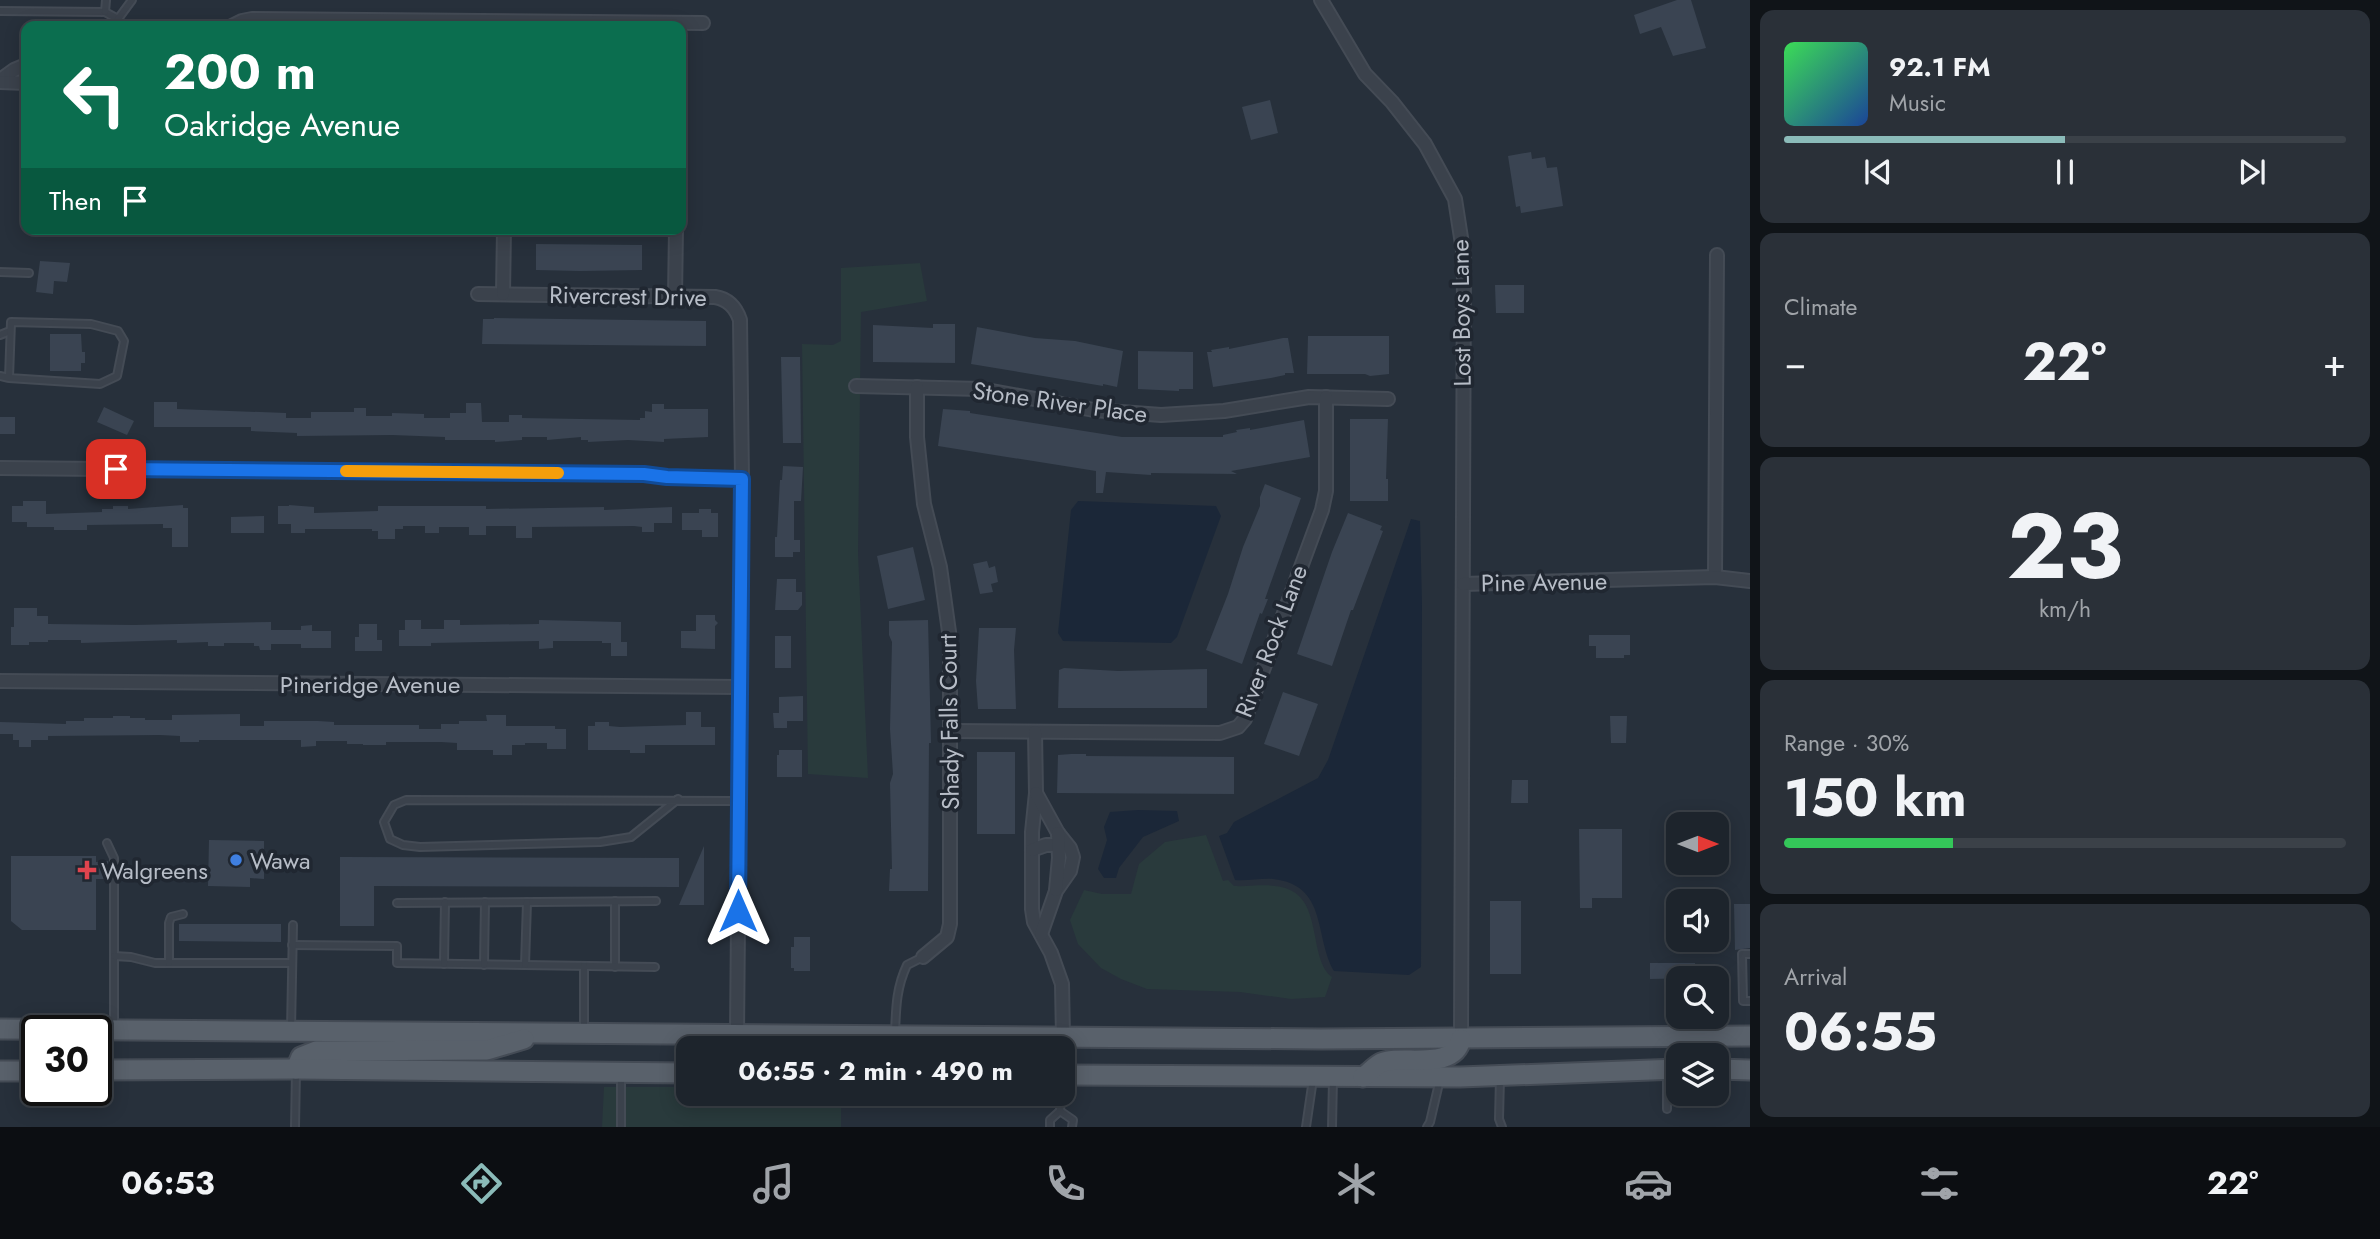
<!DOCTYPE html>
<meta charset="utf-8">
<style>
body{margin:0;font-family:Jost,sans-serif;background:#2a3038;color:#f1f3f6;height:100vh;display:flex;flex-direction:column;font-size:26px;white-space:nowrap}
*{box-sizing:border-box;margin:0}
p{font-size:23px;color:#a0a4a9}
.icon{flex:none;width:38px;height:38px;fill:none;stroke:currentColor;stroke-width:2;stroke-linecap:round;stroke-linejoin:round}
.map{position:relative;flex:1;overflow:hidden}
.details{display:flex;flex-direction:column;gap:10px;padding:10px;background:#101418;width:630px}
.details>*{flex:none}
.guide{position:absolute;left:21px;top:21px;width:665px;height:214px;border-radius:14px;box-shadow:0 4px 18px #0003,0 0 0 2px #3b4148;background:#0b6e4f;color:#fff;overflow:hidden}
.needle{width:46px;rotate:90deg}
.controls{position:absolute;left:1666px;top:812px;display:grid;gap:14px}
.controls a{display:grid;place-items:center;width:63px;height:63px;border-radius:14px;background:#1d242c;box-shadow:0 4px 18px #0003,0 0 0 2px #3b4148;font-size:35px}
.speed{position:absolute;left:21px;top:1015px;display:flex;gap:14px;font-size:35px;font-weight:700;text-align:center}
.speed>*{display:grid;place-content:center;width:91px;height:91px;border-radius:50%;background:#1d242c;box-shadow:0 4px 18px #0003,0 0 0 2px #3b4148;line-height:1}
.speed .limit{border:4px solid #111;border-radius:10px;background:#fff;color:#111}
.pin{position:absolute;display:grid;place-items:center;width:60px;height:60px;color:#fff;margin:-30px;border-radius:14px;box-shadow:0 4px 10px #0006}
.me{position:absolute;width:77px;margin:-38px;rotate:0deg;stroke-linejoin:round;filter:drop-shadow(0 0 5px #0008)}
.turn{display:flex;align-items:center;gap:24px;height:147px;padding:0 28px;font-size:32px}
.turn .icon{width:91px;height:91px;stroke-width:2.5}
.turn b{display:block;font-size:49px;line-height:60px}
.then{display:flex;align-items:center;height:66px;padding:0 28px;background:#0003;gap:14px;font-size:26px}
.big{font-size:52px;font-weight:700;line-height:1.1}
.details .tile{flex:1;display:flex;flex-direction:column;justify-content:center;gap:10px;min-width:0;padding:0 24px;border-radius:14px;background:#2a3038}
.details .dial{align-items:center;gap:0}
.dial b{font-size:91px;line-height:1}
.song{display:flex;align-items:center;gap:21px}
.cover{width:84px;height:84px;border-radius:10px;background:linear-gradient(135deg,hsl(130 70% 55%),hsl(220 70% 35%))}
.played{height:7px;border-radius:4px;background:linear-gradient(90deg,#8bbbb9 50%,#3b4148 50%)}
.keys{display:flex;justify-content:space-around;direction:ltr}
.heat{display:flex;justify-content:space-between;align-items:center;font-size:38px;direction:ltr}
.charge{height:10px;border-radius:5px;background:linear-gradient(90deg,#34c759 30%,#3b4148 0)}
.trip{position:absolute;left:676px;top:1036px;width:399px;height:70px;border-radius:14px;background:#1d242c;box-shadow:0 4px 18px #0003,0 0 0 2px #3b4148;font-weight:700;line-height:70px;text-align:center}
.tab-bar{display:flex;height:112px;justify-content:space-around;align-items:center;background:#0c0e12;color:#a0a4a9}
.tab-bar .icon{width:49px;height:49px}
.tab-bar .current{color:#8bbbb9}
.tab-bar b{font-size:32px;color:#f1f3f6}
main{display:flex;flex:1;min-height:0}
.map>svg:first-child{display:block}
.green{fill:#293a3c}
.water{fill:#1b2738}
.building{fill:#3a4452}
.lines{fill:none;stroke-linecap:round;stroke-linejoin:round}
.lane-casing{stroke:#444b55;stroke-width:10}
.street-casing{stroke:#444b55;stroke-width:16}
.primary-casing{stroke:#444b55;stroke-width:23}
.lane{stroke:#3b424c;stroke-width:6}
.street{stroke:#3b424c;stroke-width:12}
.primary{stroke:#59616b;stroke-width:19}
.route-casing{stroke:#114b97;stroke-width:18}
.route{stroke:#1a73e8;stroke-width:12}
.slow{stroke:#f59e0b;stroke-width:12}
.shop-dot{fill:#3f7fe0;stroke:#202731;stroke-width:2.5}
.health-dot{fill:#e0444e;stroke:#202731;stroke-width:2.5}
.labels{text-anchor:middle;dominant-baseline:central;stroke-width:7;stroke-linejoin:round;paint-order:stroke}
.street-label{font-size:24px;fill:#b7bdc7;stroke:#202731}
.poi-label{font-size:24px;fill:#b7bdc7;stroke:#202731;text-anchor:start}
</style>
<main>
<div class="map">
<svg width="1750" height="1127" viewBox="0 0 1750 1127">
<rect width="100%" height="100%" fill="#27303b"/>
<g class="green">
<polygon points="920,263 927,301 861,312 858,553 868,778 808,774 802,344 833,345 841,341 841,268"/>
<path d="M1206,835L1223,881L1228,880L1234,886C1252,887 1273,882 1290,890C1322,904 1309,960 1332,977L1325,997L1291,999L1240,992L1147,989L1121,979L1101,968L1078,944L1070,920L1084,890L1102,894H1131L1139,864L1165,842Z"/>
<polygon points="604,1087 688,1087 688,1094 841,1094 841,1127 602,1127"/>
</g>
<g class="water">
<polygon points="1078,501 1216,506 1221,516 1177,637 1171,643 1063,641 1058,633 1071,510"/>
<path d="M1411,519L1420,521L1422,604L1421,967L1409,975L1334,971C1314,936 1328,885 1273,879C1261,878 1248,881 1235,880L1219,836L1227,833L1234,822L1318,778L1328,760Z"/>
<polygon points="1138,810 1177,811 1179,821 1143,837 1119,868 1116,878 1104,878 1098,869 1107,840 1104,827 1110,812"/>
</g>
<g class="building">
<polygon points="1677,0 1691,0 1706,48 1673,56 1661,27 1640,34 1634,15"/>
<polygon points="1270,100 1278,133 1251,140 1242,107"/>
<polygon points="1531,152 1532,159 1545,157 1547,168 1557,167 1563,206 1521,213 1520,206 1516,207 1508,156"/>
<polygon points="536,244 642,245 642,270 580,271 536,270"/>
<polygon points="40,261 70,263 67,282 54,281 53,294 36,292"/>
<polygon points="1495,285 1524,285 1524,313 1496,313"/>
<polygon points="494,318 706,321 706,346 482,344 483,319 494,319"/>
<polygon points="933,324 955,324 955,363 873,362 873,325 933,328"/>
<polygon points="977,327 1035,338 1075,341 1123,351 1117,387 1103,384 1103,386 971,364"/>
<polygon points="50,334 81,334 82,352 85,352 85,363 81,363 81,371 50,371"/>
<polygon points="1308,336 1389,336 1389,374 1370,376 1365,374 1307,374"/>
<polygon points="1283,338 1288,338 1294,373 1285,373 1285,375 1271,378 1213,387 1207,352 1212,352 1211,350 1229,347 1229,349"/>
<polygon points="1138,351 1193,352 1193,389 1179,389 1179,391 1138,389"/>
<polygon points="781,357 800,357 801,443 783,443"/>
<polygon points="154,402 177,402 177,409 286,413 286,418 311,418 311,412 354,412 354,408 366,408 366,416 392,416 392,413 424,414 424,418 450,418 450,413 466,413 466,403 481,403 482,422 509,422 509,415 522,415 522,418 640,420 640,418 645,418 645,411 652,412 652,404 664,404 664,409 708,409 708,437 664,439 664,442 628,440 588,442 588,440 581,440 581,437 547,440 547,437 522,437 522,440 495,442 495,440 445,440 445,437 392,435 297,436 297,433 251,431 251,427 154,427"/>
<polygon points="104,407 134,421 127,435 97,422"/>
<polygon points="943,409 970,411 970,413 1122,437 1223,437 1223,435 1237,432 1236,430 1250,428 1250,430 1304,420 1310,457 1231,471 1237,474 1151,473 1151,475 1106,472 1103,493 1096,493 1096,471 938,446"/>
<rect x="0" y="417" width="15" height="17"/>
<polygon points="1350,419 1388,419 1386,479 1388,479 1388,501 1350,501"/>
<polygon points="783,466 803,467 801,501 794,501 794,540 800,540 800,552 793,552 793,557 775,557 775,537 777,537 780,480 782,480"/>
<polygon points="1265,484 1301,498 1265,599 1268,599 1262,614 1260,613 1242,664 1206,650 1228,594 1243,547 1260,506 1260,497"/>
<polygon points="23,501 46,501 46,514 102,512 102,509 113,509 113,506 128,506 128,509 183,505 183,508 188,508 188,547 172,547 172,528 163,528 163,524 87,525 87,530 54,530 54,527 27,527 27,522 12,522 12,506 23,506"/>
<polygon points="289,505 314,507 314,513 378,511 378,506 486,506 486,509 604,507 604,510 672,507 672,523 654,523 654,532 642,532 642,527 634,526 532,527 532,538 516,538 516,526 486,526 486,535 469,535 469,527 439,527 439,533 425,533 425,526 403,526 403,529 395,529 395,539 378,539 378,531 372,531 372,529 305,529 305,533 291,533 291,524 278,524 278,506 289,506"/>
<polygon points="699,509 711,509 711,513 718,513 718,537 702,537 702,530 682,530 682,513 699,513"/>
<polygon points="1348,513 1382,526 1380,530 1383,531 1353,610 1351,610 1332,666 1297,654 1332,552"/>
<polygon points="264,516 264,533 231,533 231,517"/>
<polygon points="913,547 925,600 888,609 877,556"/>
<polygon points="987,561 989,568 995,566 998,582 991,584 993,592 980,594 973,564"/>
<polygon points="777,579 796,579 796,592 802,592 802,605 798,610 775,610"/>
<polygon points="14,608 37,608 37,616 48,616 48,624 134,625 271,622 271,630 301,630 301,626 312,625 312,631 331,631 331,648 301,648 301,644 271,644 271,650 260,650 259,646 254,646 254,643 224,643 224,646 208,646 208,642 177,643 177,640 81,643 81,640 48,640 48,642 29,642 29,645 11,645 11,627 14,627"/>
<polygon points="696,615 715,615 715,620 718,623 715,626 715,649 681,648 681,631 696,631"/>
<polygon points="405,620 421,620 421,629 444,629 444,620 460,620 460,625 539,624 539,620 621,622 621,642 627,642 627,656 611,656 611,643 602,643 602,641 553,641 553,648 539,649 539,641 431,643 431,646 399,646 399,630 405,630"/>
<polygon points="928,620 931,743 929,743 928,891 889,891 890,869 892,869 890,783 893,774 890,729 892,642 889,635 889,621"/>
<polygon points="359,624 377,624 377,640 382,640 382,651 355,651 355,637 359,637"/>
<polygon points="979,628 1016,628 1014,650 1016,709 978,709 976,681"/>
<polygon points="1589,635 1630,635 1630,655 1624,655 1624,658 1596,658 1596,646 1589,646"/>
<rect x="775" y="636" width="16" height="32"/>
<polygon points="1064,668 1118,671 1207,669 1207,708 1058,708 1059,670"/>
<polygon points="1283,692 1318,704 1299,756 1264,744"/>
<polygon points="803,696 803,721 787,721 787,728 774,728 773,713 779,713 779,697"/>
<polygon points="686,712 701,712 701,727 715,727 715,745 645,745 645,753 630,753 630,750 588,750 588,726 595,726 595,722 609,722 609,726 620,727 686,725"/>
<polygon points="240,714 240,726 264,726 264,721 318,721 334,722 334,725 419,725 419,729 441,729 441,724 459,724 459,721 487,721 486,715 506,715 506,726 555,726 555,729 566,729 566,749 547,749 547,743 525,743 525,745 512,745 512,755 493,755 493,750 457,750 457,743 441,742 386,742 386,745 363,745 363,744 347,744 347,741 316,741 316,746 301,747 301,740 199,740 199,742 180,742 180,736 160,735 48,736 48,740 31,740 31,747 19,747 19,740 13,740 13,734 0,734 0,722 66,724 66,721 84,721 84,718 113,718 113,716 130,716 130,718 145,718 145,720 172,720 172,715"/>
<polygon points="1610,716 1627,716 1626,743 1611,743"/>
<polygon points="779,750 802,750 802,777 777,777 777,755 779,755"/>
<rect x="977" y="752" width="38" height="82"/>
<polygon points="1071,754 1086,754 1086,756 1234,757 1234,794 1057,793 1058,755"/>
<polygon points="1512,780 1528,780 1528,803 1511,803"/>
<polygon points="1579,829 1622,829 1622,898 1592,898 1592,908 1580,908"/>
<polygon points="209,840 264,841 264,879 250,878 250,887 208,886"/>
<polygon points="704,846 704,905 679,905"/>
<polygon points="11,856 96,856 96,862 108,861 108,879 96,879 96,930 22,930 11,921"/>
<polygon points="340,857 679,858 679,887 374,886 374,926 340,926"/>
<rect x="1490" y="901" width="31" height="73"/>
<polygon points="1734,904 1750,904 1750,948 1735,950"/>
<polygon points="179,924 281,924 281,942 179,941"/>
<polygon points="794,937 810,937 810,971 794,971 794,968 791,968 791,947 794,947"/>
<polygon points="1650,963 1695,963 1695,978 1650,979"/>
</g>
<g class="lines">
<defs>
<g id="lane">
<polyline points="0,11 105,12 118,19 113,26"/>
<polyline points="105,12 106,0"/>
<polyline points="118,19 132,0"/>
<polyline points="0,272 29,273"/>
<polyline points="0,335 10,331"/>
<polyline points="0,376 9,378 100,384 117,376 124,341 118,331 91,324 11,322 9,378"/>
<polyline points="678,799 631,837 600,842 420,847 403,845 390,839 384,822 394,805 406,800 739,801"/>
<polyline points="107,843 114,858 114,1028"/>
<polyline points="615,901 615,967"/>
<polyline points="397,903 656,901"/>
<polyline points="292,945 397,946 397,963 655,967"/>
<polyline points="1750,954 1742,954 1743,1001 1750,1001"/>
<polyline points="114,956 131,957 155,963 291,963"/>
<polyline points="169,963 169,923 171,917 183,914"/>
<polyline points="444,964 445,902"/>
<polyline points="484,965 485,902"/>
<polyline points="525,965 527,902"/>
<polyline points="291,1030 293,925"/>
<polyline points="584,1032 584,966"/>
<path d="M895,1034C896,1009 896,988 907,965L923,957"/>
<polyline points="1667,1071 1667,1109"/>
<polyline points="621,1074 621,1127"/>
<polyline points="1500,1078 1499,1119 1502,1127"/>
<polyline points="1060,1111 1061,1094"/>
<polyline points="295,1127 296,1070"/>
<polyline points="1050,1127 1050,1120 1060,1111 1073,1120 1072,1127"/>
<polyline points="1306,1127 1313,1079"/>
<polyline points="1332,1127 1333,1079"/>
<polyline points="1427,1127 1430,1122 1440,1079"/>
</g>
<g id="street">
<polyline points="1321,0 1365,74 1392,102 1425,144 1455,199 1464,257 1461,1039"/>
<polyline points="232,26 242,21 252,19 703,23"/>
<polyline points="0,80 14,70 26,65"/>
<polyline points="0,82 26,83"/>
<path d="M478,294L715,297C728,299 736,308 740,320L742,479L737,1035"/>
<polyline points="503,294 504,229"/>
<polyline points="675,297 676,229"/>
<polyline points="856,386 981,389 1094,410 1161,415 1224,411 1309,397 1388,399"/>
<polyline points="917,387 917,437 924,504 940,567 950,639 950,924 947,937 923,957"/>
<polyline points="0,468 644,474 667,477 742,479"/>
<polyline points="1715,577 1717,255"/>
<polyline points="1463,584 1715,577 1750,581"/>
<polyline points="0,681 740,687"/>
<polyline points="950,731 1220,733 1238,727 1245,719 1322,510 1326,491 1326,397"/>
<polyline points="1035,732 1036,793 1032,832 1032,909 1034,922 1051,953 1062,984 1063,1037"/>
<polyline points="1036,793 1058,833 1070,848 1073,857 1070,871 1056,891 1041,934"/>
<polyline points="1032,850 1046,845 1059,845"/>
<polyline points="1056,890 1059,858 1058,833"/>
</g>
<g id="primary">
<polyline points="0,1029 1321,1039 1750,1036"/>
<polyline points="296,1069 301,1057 316,1051 487,1050 524,1039"/>
<polyline points="1717,1069 1750,1070"/>
<polyline points="96,1070 296,1069 688,1073"/>
<polyline points="0,1071 37,1071"/>
<polyline points="1062,1075 1460,1077 1678,1069"/>
<path d="M1363,1077C1369,1073 1375,1066 1381,1063C1402,1054 1454,1072 1461,1039"/>
</g>
</defs>
<use href="#lane" class="lane-casing"/>
<use href="#street" class="street-casing"/>
<use href="#primary" class="primary-casing"/>
<use href="#lane" class="lane"/>
<use href="#street" class="street"/>
<use href="#primary" class="primary"/>
</g>
<g class="lines">
<defs>
<polyline id="route" points="116,469 644,474 667,477 742,479 738,911"/>
</defs>
<use href="#route" class="route-casing"/>
<use href="#route" class="route"/>
<polyline class="slow" points="346,471 558,473"/>
</g>
<circle class="shop-dot" cx="236" cy="860" r="7"/>
<path class="health-dot" d="M83.5 859.5h7v7h7v7h-7v7h-7v-7h-7v-7h7z"/>
<g class="labels">
<g class="street-label">
<text transform="translate(628 296) rotate(1)">Rivercrest Drive</text>
<text transform="translate(1461 313) rotate(-91)">Lost Boys Lane</text>
<text transform="translate(1060 402) rotate(8)">Stone River Place</text>
<text transform="translate(1544 582) rotate(-1)">Pine Avenue</text>
<text transform="translate(1271 641) rotate(-69)">River Rock Lane</text>
<text x="370" y="684">Pineridge Avenue</text>
<text transform="translate(949 722) rotate(-91)">Shady Falls Court</text>
</g>
<g class="poi-label">
<text x="250" y="860">Wawa</text>
<text x="101" y="870">Walgreens</text>
</g>
</g>
</svg>
<div class="controls">
<a><svg class="needle" viewBox="-14 -14 28 28"><path d="M0-13l5 13h-10z" fill="#e53935"/><path d="M0 13l5-13h-10z" fill="#a0a4a9"/></svg></a>
<a><svg class="icon" aria-label="sound" viewBox="0 0 24 24"><path d="M4 9h4l5-4v14l-5-4H4zM17 9q2 3 0 6"/></svg></a>
<a><svg class="icon" aria-label="search" viewBox="0 0 24 24"><circle cx="10" cy="10" r="6"/><path d="M15 15l6 6"/></svg></a>
<a><svg class="icon" aria-label="layers" viewBox="0 0 24 24"><path d="M12 4l9 5-9 5-9-5zM3 14l9 5 9-5"/></svg></a>
</div>
<div class="speed"><div class="limit">30</div></div>
<div class="pin" style="left:116px;top:469px;background:#d93025"><svg class="icon" aria-label="arrive" viewBox="0 0 24 24"><path d="M6 21V4h12l-3 4 3 4H6"/></svg></div>
<svg class="me" style="left:738px;top:911px" viewBox="-20 -20 40 40"><path d="M0-17L14 15 0 8-14 15z" fill="#1a73e8" stroke="#fff" stroke-width="4"/></svg>
<div class="trip">06:55 · 2 min · 490 m</div>
<div class="guide">
<div class="turn"><svg class="icon" aria-label="left" viewBox="0 0 24 24"><path d="M17 20v-9H6M10 6l-5 5 5 5"/></svg><div><b>200 m</b>Oakridge Avenue</div></div>
<div class="then">Then<svg class="icon" aria-label="arrive" viewBox="0 0 24 24"><path d="M6 21V4h12l-3 4 3 4H6"/></svg></div>
</div>
</div>
<section class="details">
<div class="tile">
<div class="song"><i class="cover"></i><div><b>92.1 FM</b><p>Music</p></div></div>
<div class="played"></div>
<div class="keys"><svg class="icon" aria-label="previous" viewBox="0 0 24 24"><path d="M18 5L8 12l10 7zM5 5v14"/></svg><svg class="icon" aria-label="pause" viewBox="0 0 24 24"><path d="M8 5v14M16 5v14"/></svg><svg class="icon" aria-label="next" viewBox="0 0 24 24"><path d="M6 5l10 7-10 7zM19 5v14"/></svg></div>
</div>
<div class="tile"><p>Climate</p>
<div class="heat"><a>−</a><b class="big">22°</b><a>+</a></div>
</div>
<div class="tile dial"><b>23</b><p>km/h</p></div>
<div class="tile"><p>Range · 30%</p><b class="big">150 km</b><div class="charge"></div></div>
<div class="tile"><p>Arrival</p><b class="big">06:55</b></div>
</section>
</main>
<nav class="tab-bar">
<b>06:53</b>
<svg class="icon current" aria-label="directions" viewBox="0 0 24 24"><path d="M12 3l9 9-9 9-9-9zM9 14v-3h6M13 9l2 2-2 2"/></svg>
<svg class="icon" aria-label="music" viewBox="0 0 24 24"><path d="M9 18V5l10-2v13"/><circle cx="6" cy="18" r="3"/><circle cx="16" cy="16" r="3"/></svg>
<svg class="icon" aria-label="phone" viewBox="0 0 24 24"><path d="M5 4h4l2 5-3 2q2 4 5 5l2-3 5 2v4C11 20 4 13 5 4z"/></svg>
<svg class="icon" aria-label="climate" viewBox="0 0 24 24"><path d="M12 3v18M4 7l16 10M4 17L20 7"/></svg>
<svg class="icon" aria-label="car" viewBox="0 0 24 24"><path d="M5 17H2v-5l4-1 3-4h7l3 4 3 1v5h-3M9 17h6M6 11h13"/><circle cx="7" cy="17" r="2"/><circle cx="17" cy="17" r="2"/></svg>
<svg class="icon" aria-label="filters" viewBox="0 0 24 24"><path d="M4 7h16M4 17h16"/><circle cx="9" cy="7" r="2"/><circle cx="15" cy="17" r="2"/></svg>
<b>22°</b>
</nav>
